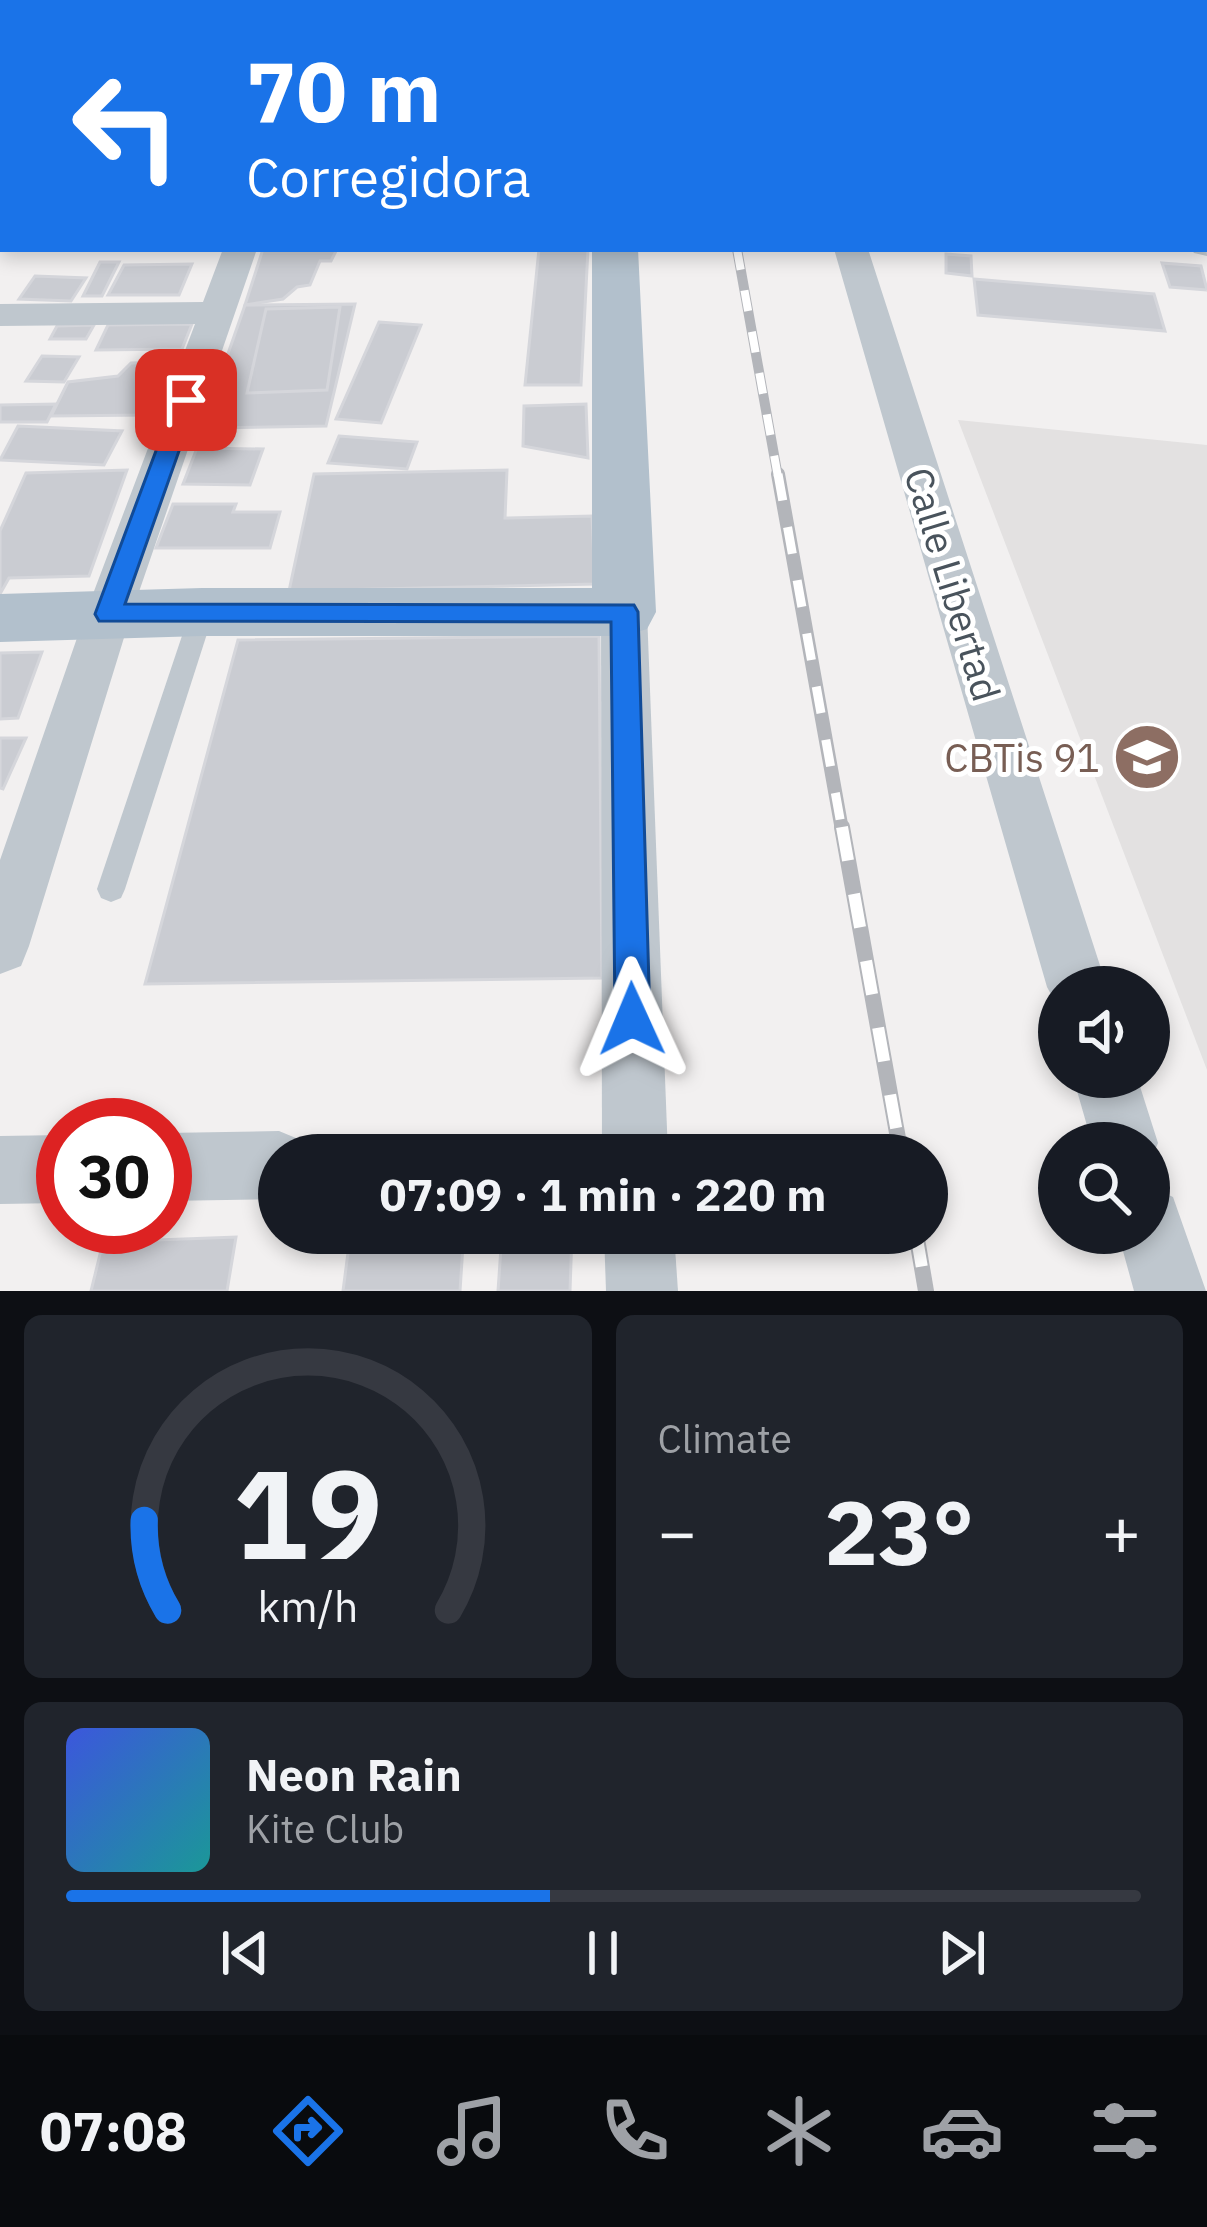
<!DOCTYPE html>
<meta charset="utf-8">
<style>
body{margin:0;font-family:"IBM Plex Sans",sans-serif;background:#20242c;color:#f1f3f6;height:100vh;display:flex;flex-direction:column;font-size:45px;white-space:nowrap}
*{box-sizing:border-box;margin:0}
p{font-size:39px;color:#9ea1a6}
.icon{flex:none;width:66px;height:66px;fill:none;stroke:currentColor;stroke-width:2;stroke-linecap:round;stroke-linejoin:round}
.map{position:relative;height:1291px;overflow:hidden}
.panel{display:flex;flex-direction:column;gap:24px;padding:24px;background:#0d0f14;flex:1}
.panel>*{flex:none}
.guide{position:absolute;left:0px;top:0px;width:1209px;height:252px;box-shadow:0 6px 18px #0003;background:#1a73e8;color:#fff;overflow:hidden}
.tools{position:absolute;left:1038px;top:966px;display:grid;gap:24px}
.tools a{display:grid;place-items:center;width:132px;height:132px;border-radius:50%;background:#171b24;box-shadow:0 6px 18px #0003;font-size:60px}
.speed{position:absolute;left:36px;top:1098px;display:flex;gap:24px;font-size:60px;font-weight:700;text-align:center}
.speed>*{display:grid;place-content:center;width:156px;height:156px;border-radius:50%;background:#171b24;box-shadow:0 6px 18px #0003;line-height:1}
.speed .limit{border:18px solid #d22;background:#fff;color:#111}
.pin{position:absolute;display:grid;place-items:center;width:102px;height:102px;color:#fff;margin:-51px;border-radius:24px;box-shadow:0 6px 18px #0006}
.me{position:absolute;width:132px;margin:-66px;rotate:359deg;stroke-linejoin:round;filter:drop-shadow(0 0 9px #0008)}
.turn{display:flex;align-items:center;gap:42px;height:252px;padding:0 48px;font-size:54px}
.turn .icon{width:156px;height:156px;stroke-width:2.5}
.turn b{display:block;font-size:84px;line-height:102px}
.big{font-size:90px;font-weight:700;line-height:1.1}
.panel .tile{flex:1;display:flex;flex-direction:column;justify-content:center;gap:18px;min-width:0;padding:0 42px;border-radius:18px;background:#20242c}
.panel .dial{align-items:center;gap:0}
.dial svg{height:312px;overflow:visible;fill:none;stroke:#363941;stroke-width:7;stroke-linecap:round;text-anchor:middle}
.dial text{fill:#f1f3f6;stroke:none}
.song{display:flex;align-items:center;gap:36px}
.cover{width:144px;height:144px;border-radius:18px;background:linear-gradient(135deg,hsl(230 70% 55%),hsl(180 70% 35%))}
.played{height:12px;border-radius:6px;background:linear-gradient(90deg,#1a73e8 45%,#363941 45%)}
.keys{display:flex;justify-content:space-around;direction:ltr}
.heat{display:flex;justify-content:space-between;align-items:center;font-size:66px;direction:ltr}
.panel .tiles{flex:1;display:grid;gap:24px;grid-template-columns:1fr 1fr}
.tile:last-child{grid-column:span 2}
.trip{position:absolute;left:258px;top:1134px;width:690px;height:120px;border-radius:60px;background:#171b24;box-shadow:0 6px 18px #0003;font-weight:700;line-height:120px;text-align:center}
.dock{display:flex;height:192px;justify-content:space-around;align-items:center;background:#090b0e;color:#9ea1a6}
.dock .icon{width:84px;height:84px}
.dock .selected{color:#1a73e8}
.dock b{font-size:54px;color:#f1f3f6}
.map>svg:first-child{display:block}
.education{fill:#e3e1e1}
.building{fill:#caccd2;stroke:#d5d6db;stroke-width:3}
.lines{fill:none;stroke-linecap:round;stroke-linejoin:round}
.lane{fill:#bfc7ce;fill-rule:evenodd}
.street{fill:#bfc7ce;fill-rule:evenodd}
.primary{fill:#b2c0cc;fill-rule:evenodd}
.rail-far2-casing{stroke:#b3b5ba;stroke-width:10}
.rail-far1-casing{stroke:#b3b5ba;stroke-width:14}
.rail-casing{stroke:#b3b5ba;stroke-width:16}
.rail-far2{stroke:#fff;stroke-width:8;stroke-dasharray:21;stroke-linecap:butt}
.rail-far1{stroke:#fff;stroke-width:9;stroke-dasharray:27;stroke-linecap:butt}
.rail{stroke:#fff;stroke-width:12;stroke-dasharray:34;stroke-linecap:butt}
.route{fill:#1a73e8;stroke:#114b97;stroke-width:3}
.labels{text-anchor:middle;dominant-baseline:central;stroke-width:10;stroke-linejoin:round;paint-order:stroke}
.street-label{font-size:39px;fill:#49535c;stroke:#fff}
.education-label{font-size:39px;fill:#785e54;stroke:#fff;text-anchor:end}
</style>
<div class="map">
<svg width="1207" height="1291" viewBox="0 0 1207 1291">
<rect width="100%" height="100%" fill="#f2f0f0"/>
<polygon class="education" points="958,420 1207,445 1207,1070"/>
<g class="building">
<polygon points="263,249 337,249 331,261 320,261 310,285 297,287 283,299 245,305"/>
<polygon points="539,249 588,249 581,385 525,385"/>
<polygon points="946,254 971,256 972,276 946,273"/>
<polygon points="100,262 119,262 102,296 83,296"/>
<polygon points="1162,263 1201,266 1207,290 1170,287"/>
<polygon points="192,264 179,295 108,295 124,265"/>
<polygon points="35,276 86,278 71,301 19,299"/>
<polygon points="974,279 1154,294 1165,331 978,315"/>
<polygon points="355,304 326,426 202,428 245,305"/>
<polygon points="340,307 327,390 247,393 266,309"/>
<polygon points="379,322 421,325 381,423 336,419"/>
<polygon points="192,324 182,349 96,350 108,325"/>
<polygon points="94,325 86,339 50,339 57,326"/>
<polygon points="42,356 79,357 64,382 26,381"/>
<polygon points="171,362 149,415 51,416 68,382 118,376 131,363"/>
<polygon points="56,404 47,422 0,422 0,405"/>
<polygon points="586,404 588,458 523,446 524,406"/>
<polygon points="18,426 122,431 104,465 0,460"/>
<polygon points="339,436 417,442 407,469 328,463"/>
<polygon points="197,448 263,449 250,485 183,484"/>
<polygon points="127,470 89,576 9,578 0,594 0,531 26,473"/>
<polygon points="507,470 505,518 592,516 595,584 289,591 314,474"/>
<polygon points="173,504 236,504 233,512 280,512 270,548 156,548"/>
<polygon points="599,636 602,978 145,984 238,640"/>
<polygon points="42,652 18,718 0,719 0,653"/>
<polygon points="0,738 26,738 3,789 0,788"/>
<polygon points="502,1233 572,1233 570,1291 498,1291"/>
<polygon points="236,1237 227,1291 91,1291 103,1242"/>
<polygon points="349,1245 463,1245 460,1291 343,1291"/>
</g>
<g class="lines">
<g class="lane">
<polygon points="3,228 3,240 0,241 0,229"/>
<polygon points="202,603 214,612 125,889 121,898 111,902 101,898 97,889 190,612"/>
</g>
<g class="street">
<polygon points="765,0 789,0 790,3 766,3"/>
<polygon points="1147,0 1171,0 1173,3 1149,3"/>
<rect x="1206" y="21" width="1" height="16"/>
<polygon points="3,36 3,55 0,56 0,37"/>
<rect x="1206" y="62" width="1" height="17"/>
<rect x="0" y="90" width="3" height="16"/>
<polygon points="1206,236 1207,256 1194,253 1191,249 1206,249"/>
<polygon points="223,249 257,249 131,615 29,946 21,966 0,974 0,860 85,615 195,324 0,326 0,304 203,302"/>
<polygon points="834,249 868,249 1107,987 1059,987 1059,1009 1047,987"/>
<polygon points="624,595 641,600 647,612 668,1155 602,1155 601,612 607,600"/>
<polygon points="1073,1077 1137,1077 1158,1143 1149,1165 1149,1143 1092,1143"/>
<polygon points="279,1131 303,1141 308,1155 279,1155 279,1199 165,1201 165,1133"/>
<polygon points="63,1135 63,1203 0,1204 0,1136"/>
<polygon points="1149,1186 1173,1197 1206,1291 1134,1291 1118,1233 1149,1233"/>
<polygon points="604,1233 674,1233 678,1291 606,1291"/>
</g>
<g class="primary">
<rect x="588" y="0" width="34" height="3"/>
<polygon points="592,249 638,249 656,612 647,629 624,636 202,636 0,642 0,594 202,588 592,588"/>
</g>
<defs>
<polyline id="rail-far2" points="737,249 778,477"/>
<polyline id="rail-far1" points="778,474 842,830"/>
<g id="rail">
<polyline points="842,827 901,1155"/>
<polyline points="916,1233 926,1291"/>
</g>
</defs>
<use href="#rail-far2" class="rail-far2-casing"/>
<use href="#rail-far1" class="rail-far1-casing"/>
<use href="#rail" class="rail-casing"/>
<use href="#rail-far2" class="rail-far2"/>
<use href="#rail-far1" class="rail-far1"/>
<use href="#rail" class="rail"/>
</g>
<polygon class="route" points="186,393 197,400 125,604 634,605 638,612 650,1019 645,1031 632,1036 620,1031 615,1019 611,622 99,621 95,614 175,400"/>
<defs>
<symbol id="school-disc" viewBox="-11 -11 22 22"><circle r="9.5" fill="#8d6e63" stroke="#fff"/><path d="M0-5L7-2L0 1L-7-2ZM-4 1L0 2.5L4 1V4Q0 6-4 4Z" fill="#fff"/></symbol>
</defs>
<g fill-rule="evenodd">
<use href="#school-disc" x="1109" y="719" width="76" height="76"/>
</g>
<g class="labels">
<g class="street-label">
<text transform="translate(953 584) rotate(73)">Calle Libertad</text>
</g>
<g class="education-label">
<text x="1100" y="757">CBTis 91</text>
</g>
</g>
</svg>
<div class="tools">
<a><svg class="icon" aria-label="sound" viewBox="0 0 24 24"><path d="M4 9h4l5-4v14l-5-4H4zM17 9q2 3 0 6"/></svg></a>
<a><svg class="icon" aria-label="search" viewBox="0 0 24 24"><circle cx="10" cy="10" r="6"/><path d="M15 15l6 6"/></svg></a>
</div>
<div class="speed"><div class="limit">30</div></div>
<div class="pin" style="left:186px;top:400px;background:#d93025"><svg class="icon" aria-label="arrive" viewBox="0 0 24 24"><path d="M6 21V4h12l-3 4 3 4H6"/></svg></div>
<svg class="me" style="left:632px;top:1019px" viewBox="-20 -20 40 40"><path d="M0-17L14 15 0 8-14 15z" fill="#1a73e8" stroke="#fff" stroke-width="4"/></svg>
<div class="trip">07:09 · 1 min · 220 m</div>
<div class="guide">
<div class="turn"><svg class="icon" aria-label="left" viewBox="0 0 24 24"><path d="M17 20v-9H6M10 6l-5 5 5 5"/></svg><div><b>70 m</b>Corregidora</div></div>
</div>
</div>
<section class="panel">
<div class="tiles">
<div class="tile dial"><svg viewBox="0 0 100 80">
<path d="M14 69A42 42 0 1 1 86 69"/>
<path d="M14 69A42 42 0 0 1 8 46" stroke="#1a73e8"/>
<text x="50" y="56" font-size="32" font-weight="700">19</text>
<text x="50" y="72" font-size="11">km/h</text>
</svg></div>
<div class="tile"><p>Climate</p>
<div class="heat"><a>−</a><b class="big">23°</b><a>+</a></div>
</div>
<div class="tile">
<div class="song"><i class="cover"></i><div><b>Neon Rain</b><p>Kite Club</p></div></div>
<div class="played"></div>
<div class="keys"><svg class="icon" aria-label="previous" viewBox="0 0 24 24"><path d="M18 5L8 12l10 7zM5 5v14"/></svg><svg class="icon" aria-label="pause" viewBox="0 0 24 24"><path d="M8 5v14M16 5v14"/></svg><svg class="icon" aria-label="next" viewBox="0 0 24 24"><path d="M6 5l10 7-10 7zM19 5v14"/></svg></div>
</div>
</div>
</section>
<nav class="dock">
<b>07:08</b>
<svg class="icon selected" aria-label="directions" viewBox="0 0 24 24"><path d="M12 3l9 9-9 9-9-9zM9 14v-3h6M13 9l2 2-2 2"/></svg>
<svg class="icon" aria-label="music" viewBox="0 0 24 24"><path d="M9 18V5l10-2v13"/><circle cx="6" cy="18" r="3"/><circle cx="16" cy="16" r="3"/></svg>
<svg class="icon" aria-label="phone" viewBox="0 0 24 24"><path d="M5 4h4l2 5-3 2q2 4 5 5l2-3 5 2v4C11 20 4 13 5 4z"/></svg>
<svg class="icon" aria-label="climate" viewBox="0 0 24 24"><path d="M12 3v18M4 7l16 10M4 17L20 7"/></svg>
<svg class="icon" aria-label="car" viewBox="0 0 24 24"><path d="M5 17H2v-5l4-1 3-4h7l3 4 3 1v5h-3M9 17h6M6 11h13"/><circle cx="7" cy="17" r="2"/><circle cx="17" cy="17" r="2"/></svg>
<svg class="icon" aria-label="filters" viewBox="0 0 24 24"><path d="M4 7h16M4 17h16"/><circle cx="9" cy="7" r="2"/><circle cx="15" cy="17" r="2"/></svg>
</nav>
